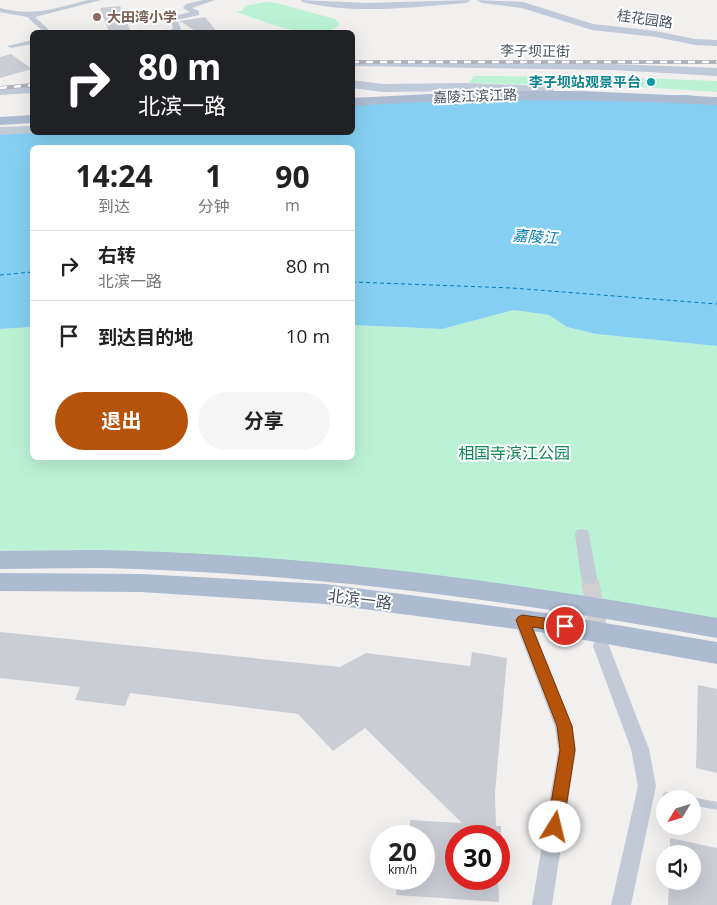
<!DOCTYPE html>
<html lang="zh">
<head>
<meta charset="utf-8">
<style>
	body { margin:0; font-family:"Open Sans","Noto Sans SC",sans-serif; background:#f6f6f6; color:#222; height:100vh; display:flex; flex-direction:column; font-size:19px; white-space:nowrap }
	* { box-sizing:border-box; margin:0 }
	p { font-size:16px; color:#767676 }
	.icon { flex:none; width:28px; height:28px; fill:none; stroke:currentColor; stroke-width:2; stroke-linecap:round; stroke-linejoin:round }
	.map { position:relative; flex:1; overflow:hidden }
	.sheet { position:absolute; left:30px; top:145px; width:325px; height:315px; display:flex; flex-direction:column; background:#fff; border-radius:8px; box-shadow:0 5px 20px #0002 }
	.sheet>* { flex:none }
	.hud { position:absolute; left:30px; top:30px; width:325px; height:105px; border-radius:8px; box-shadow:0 5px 20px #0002; background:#202124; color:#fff; overflow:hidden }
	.needle { width:32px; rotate:232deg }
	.fabs { position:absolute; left:656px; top:790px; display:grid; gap:10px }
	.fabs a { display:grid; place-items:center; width:45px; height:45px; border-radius:50%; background:#fff; box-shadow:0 5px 20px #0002; font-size:25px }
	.speed { position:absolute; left:370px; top:825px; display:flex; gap:10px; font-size:25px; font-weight:700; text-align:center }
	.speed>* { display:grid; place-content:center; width:65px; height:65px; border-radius:50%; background:#fff; box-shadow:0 5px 20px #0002; line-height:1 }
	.speed small { font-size:12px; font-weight:400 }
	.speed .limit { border:8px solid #d22; background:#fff; color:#111 }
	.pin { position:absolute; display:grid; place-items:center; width:42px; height:42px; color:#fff; margin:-21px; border:2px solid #fff; border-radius:50%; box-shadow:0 1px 5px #0007 }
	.me { position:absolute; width:55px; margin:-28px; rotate:9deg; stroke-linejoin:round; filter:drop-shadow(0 0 4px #0008) }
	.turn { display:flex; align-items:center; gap:18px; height:105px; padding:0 25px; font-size:22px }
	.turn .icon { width:65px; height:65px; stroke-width:2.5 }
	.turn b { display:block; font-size:35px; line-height:42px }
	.eta { display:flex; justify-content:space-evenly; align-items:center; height:85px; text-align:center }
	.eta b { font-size:30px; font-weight:700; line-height:35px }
	.button { display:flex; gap:10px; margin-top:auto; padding:10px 25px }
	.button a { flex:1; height:58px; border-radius:30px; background:#b45309; color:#fff; font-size:20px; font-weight:700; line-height:58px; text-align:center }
	.button a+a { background:#f6f6f6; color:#222 }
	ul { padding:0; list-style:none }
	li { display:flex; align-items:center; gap:15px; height:70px; padding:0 25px; border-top:1px solid #e0e0e0 }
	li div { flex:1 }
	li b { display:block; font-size:19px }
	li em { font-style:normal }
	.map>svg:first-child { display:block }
</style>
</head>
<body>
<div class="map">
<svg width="717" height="905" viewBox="0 0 717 905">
	<rect width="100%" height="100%" fill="#f2efef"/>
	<!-- green -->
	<g fill="#bbf2d6">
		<path d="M 265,2 L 277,3 L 335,19 L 338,22 L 339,25 C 315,45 262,20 236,12 L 242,11 L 245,6 Z"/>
		<path d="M 474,76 L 609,77 L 717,81 L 717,92 L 638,87 L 469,83 Z"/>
		<path d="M 514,310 L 549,315 L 567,327 L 596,334 L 717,346 L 717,619 L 620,602 L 339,568 L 133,551 L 0,553 L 0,329 L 32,327 L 32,458 L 352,458 L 353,325 L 442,329 Z"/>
	</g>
	<!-- water -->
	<path fill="#85d0f2" d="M 687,95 L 717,99 L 717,346 L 596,334 L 567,327 L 549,315 L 514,310 L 442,329 L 353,325 L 352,148 L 32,148 L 32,327 L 0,329 L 0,131 L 57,133 L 352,132 L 353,99 Z"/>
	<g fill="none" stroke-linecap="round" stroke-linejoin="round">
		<!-- ferry -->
		<g stroke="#027cb5" stroke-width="1" stroke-dasharray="4 3" stroke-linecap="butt">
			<path d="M 0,275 L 32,272"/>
			<path d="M 352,282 L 512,288 L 717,304"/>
		</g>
	</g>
	<!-- building -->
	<g fill="#cbcdd5">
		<path d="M 120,6 L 131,32 L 109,32 L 100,8 Z"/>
		<path d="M 205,17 L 217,32 L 197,32 L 180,21 Z"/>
		<path d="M 11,54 L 32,69 L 0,78 L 0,57 Z"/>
		<path d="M 0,632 L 340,667 L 366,653 L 470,666 L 472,652 L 507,658 L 495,793 L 496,826 L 501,826 L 501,836 L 456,836 L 456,879 L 498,879 L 499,902 L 396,895 L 397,879 L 424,879 L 424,836 L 410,836 L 410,820 L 462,823 L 365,728 L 333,751 L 298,714 L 130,693 L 125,706 L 75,700 L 80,687 L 0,678 Z"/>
		<path d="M 698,685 L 717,689 L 717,773 L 696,768 Z"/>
		<path d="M 670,838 L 717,848 L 717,905 L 668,905 L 669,881 L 692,881 L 692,854 L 670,854 Z"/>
	</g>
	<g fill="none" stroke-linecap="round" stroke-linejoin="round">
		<!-- street-tunnel-far1 -->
		<path stroke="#d0cfd2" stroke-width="14" stroke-dasharray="14 7" stroke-linecap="butt" d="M 589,578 L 590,582"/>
		<!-- street-tunnel -->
		<path stroke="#d0cfd2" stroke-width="18" stroke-dasharray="18 9" stroke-linecap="butt" d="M 590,581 L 600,638"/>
		<!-- lane -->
		<g fill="#c2cad5" fill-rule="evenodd">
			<path d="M 667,792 L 684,796 L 686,799 L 664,799 L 662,796 L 664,793 Z"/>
			<path d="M 692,797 L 717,802 L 717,810 L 692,805 L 692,799 L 688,799 Z"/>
		</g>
		<!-- street -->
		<g fill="#c2cad5" fill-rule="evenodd">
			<path d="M 88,0 L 101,0 L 35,17 L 51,32 L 44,32 L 27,17 L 0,12 L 0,8 C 34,17 55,8 88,0 Z"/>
			<path d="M 203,0 L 215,0 L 192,8 L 199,11 L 199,15 L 177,20 L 181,29 L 176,32 L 170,32 L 169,31 L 173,28 L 170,17 L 190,12 L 183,8 L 186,4 Z"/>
			<path d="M 32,40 L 32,44 L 11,48 L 7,46 Z"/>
			<path d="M 582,529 L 587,530 L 589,534 L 597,578 L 595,582 L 589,584 L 583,582 L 581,578 L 575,534 L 577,530 Z"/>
			<path d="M 522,614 L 528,616 L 530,620 L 573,727 L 576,750 L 552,905 L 532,905 L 558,750 L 555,727 L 514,620 L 516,616 Z"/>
			<path d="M 601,640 L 607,641 L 609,646 L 649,749 L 656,786 L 631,905 L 611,905 L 638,786 L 631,749 L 593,646 L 595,641 Z"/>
		</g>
		<!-- secondary -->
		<g fill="#c1cad9" fill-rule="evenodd">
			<path d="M 301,0 L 366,3 L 471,0 L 466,3 C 412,7 356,15 302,2 Z"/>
			<path d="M 477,0 L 523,2 L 593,24 L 656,31 L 695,39 L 717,40 L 717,46 L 695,45 L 656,37 L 592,30 L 522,8 L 482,3 Z"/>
			<path d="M 352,60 L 614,64 L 717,68 L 717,76 L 614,70 L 352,66 Z"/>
			<path d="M 352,80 L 383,84 L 464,83 L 548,86 L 554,90 L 548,94 L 464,91 L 383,92 L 352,88 Z"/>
			<path d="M 32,85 L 32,93 L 0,95 L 0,87 Z"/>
			<path d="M 32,126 L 32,132 L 37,133 L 0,135 L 0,127 Z"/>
		</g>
		<!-- primary -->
		<g fill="#adbbd0" fill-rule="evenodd">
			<path d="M 489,91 L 580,91 L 717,97 L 717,105 C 595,99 474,98 352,106 L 352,98 Z"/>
			<path d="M 32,115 L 32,123 L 0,125 L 0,117 Z"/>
			<path d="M 0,551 C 45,551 91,549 136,551 C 331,557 525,584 717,618 L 717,638 C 525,603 331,576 136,569 C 91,567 45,569 0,569 Z"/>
			<path d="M 0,573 L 141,574 L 325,584 L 546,613 L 717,642 L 717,664 L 546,633 L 325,604 L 141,592 L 0,591 Z"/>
		</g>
		<!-- rail casing -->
		<g stroke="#b1b3ba" stroke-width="4">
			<g id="rail">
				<path d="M 352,62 L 717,62"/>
				<path d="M 0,88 L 32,85"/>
			</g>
		</g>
		<!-- rail -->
		<use href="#rail" stroke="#fff" stroke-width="2.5" stroke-dasharray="7" stroke-linecap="butt"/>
	</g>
	<!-- route -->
	<path fill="#b45309" stroke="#753606" d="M 522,615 L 565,621 L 570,623 L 572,626 L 570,630 L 565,632 L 532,627 L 572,726 L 575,750 L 563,827 L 561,832 L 555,835 L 549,832 L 547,827 L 560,750 L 557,726 L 516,620 L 518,617 Z"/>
	<!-- markers -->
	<circle fill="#8d6e63" stroke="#fff" stroke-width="2" cx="97" cy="17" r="5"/>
	<circle fill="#0f9aa8" stroke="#fff" stroke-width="2" cx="651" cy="82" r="5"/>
	<g text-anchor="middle" stroke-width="4" stroke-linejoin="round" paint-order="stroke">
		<!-- far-education labels -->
		<g font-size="14" font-weight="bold" fill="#785e54" stroke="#fff" text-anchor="start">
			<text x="107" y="22">大田湾小学</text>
		</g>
		<!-- far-street labels -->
		<g font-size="14" fill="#46505e" stroke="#fff">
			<text transform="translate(645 19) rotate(8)" y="5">桂花园路</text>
			<text transform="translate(535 51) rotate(1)" y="5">李子坝正街</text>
			<text transform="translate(475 96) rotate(-2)" y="5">嘉陵江滨江路</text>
		</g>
		<!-- far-culture labels -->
		<g font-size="14" font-weight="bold" fill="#0d838f" stroke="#fff" text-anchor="end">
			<text x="641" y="87">李子坝站观景平台</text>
		</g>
		<!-- far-water labels -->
		<g font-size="15" font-style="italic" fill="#027cb5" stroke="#fff">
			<text transform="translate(535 237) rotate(4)" y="5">嘉陵江</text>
		</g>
		<!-- park labels -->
		<g font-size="16" fill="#118558" stroke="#fff">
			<text x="514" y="459">相国寺滨江公园</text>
		</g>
		<!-- street labels -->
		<g font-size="16" fill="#46505e" stroke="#fff">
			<text transform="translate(360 599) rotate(7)" y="6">北滨一路</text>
		</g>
	</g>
</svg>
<div class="fabs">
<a><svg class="needle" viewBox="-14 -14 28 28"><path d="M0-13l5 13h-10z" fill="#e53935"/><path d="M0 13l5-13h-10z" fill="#767676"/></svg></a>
<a><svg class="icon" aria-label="sound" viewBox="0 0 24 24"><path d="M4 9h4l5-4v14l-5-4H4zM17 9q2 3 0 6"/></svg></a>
</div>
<div class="speed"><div>20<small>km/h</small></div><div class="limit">30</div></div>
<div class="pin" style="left:565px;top:626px;background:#d93025"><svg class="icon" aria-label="arrive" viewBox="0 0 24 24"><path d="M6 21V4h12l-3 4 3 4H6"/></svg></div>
<svg class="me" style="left:555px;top:827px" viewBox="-20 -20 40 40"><circle r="19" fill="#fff"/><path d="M0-13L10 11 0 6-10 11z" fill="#b45309"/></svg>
<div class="hud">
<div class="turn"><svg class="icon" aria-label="right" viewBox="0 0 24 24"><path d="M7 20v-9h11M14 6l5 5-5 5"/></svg><div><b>80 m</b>北滨一路</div></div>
</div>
<section class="sheet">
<div class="eta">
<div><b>14:24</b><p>到达</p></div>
<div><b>1</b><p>分钟</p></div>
<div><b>90</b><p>m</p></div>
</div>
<ul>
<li><svg class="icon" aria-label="right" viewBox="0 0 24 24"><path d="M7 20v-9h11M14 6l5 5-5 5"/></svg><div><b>右转</b><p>北滨一路</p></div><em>80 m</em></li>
<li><svg class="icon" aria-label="arrive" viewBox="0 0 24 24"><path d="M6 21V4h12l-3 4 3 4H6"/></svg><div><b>到达目的地</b></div><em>10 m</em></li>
</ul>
<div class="button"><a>退出</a><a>分享</a></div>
</section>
</div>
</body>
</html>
